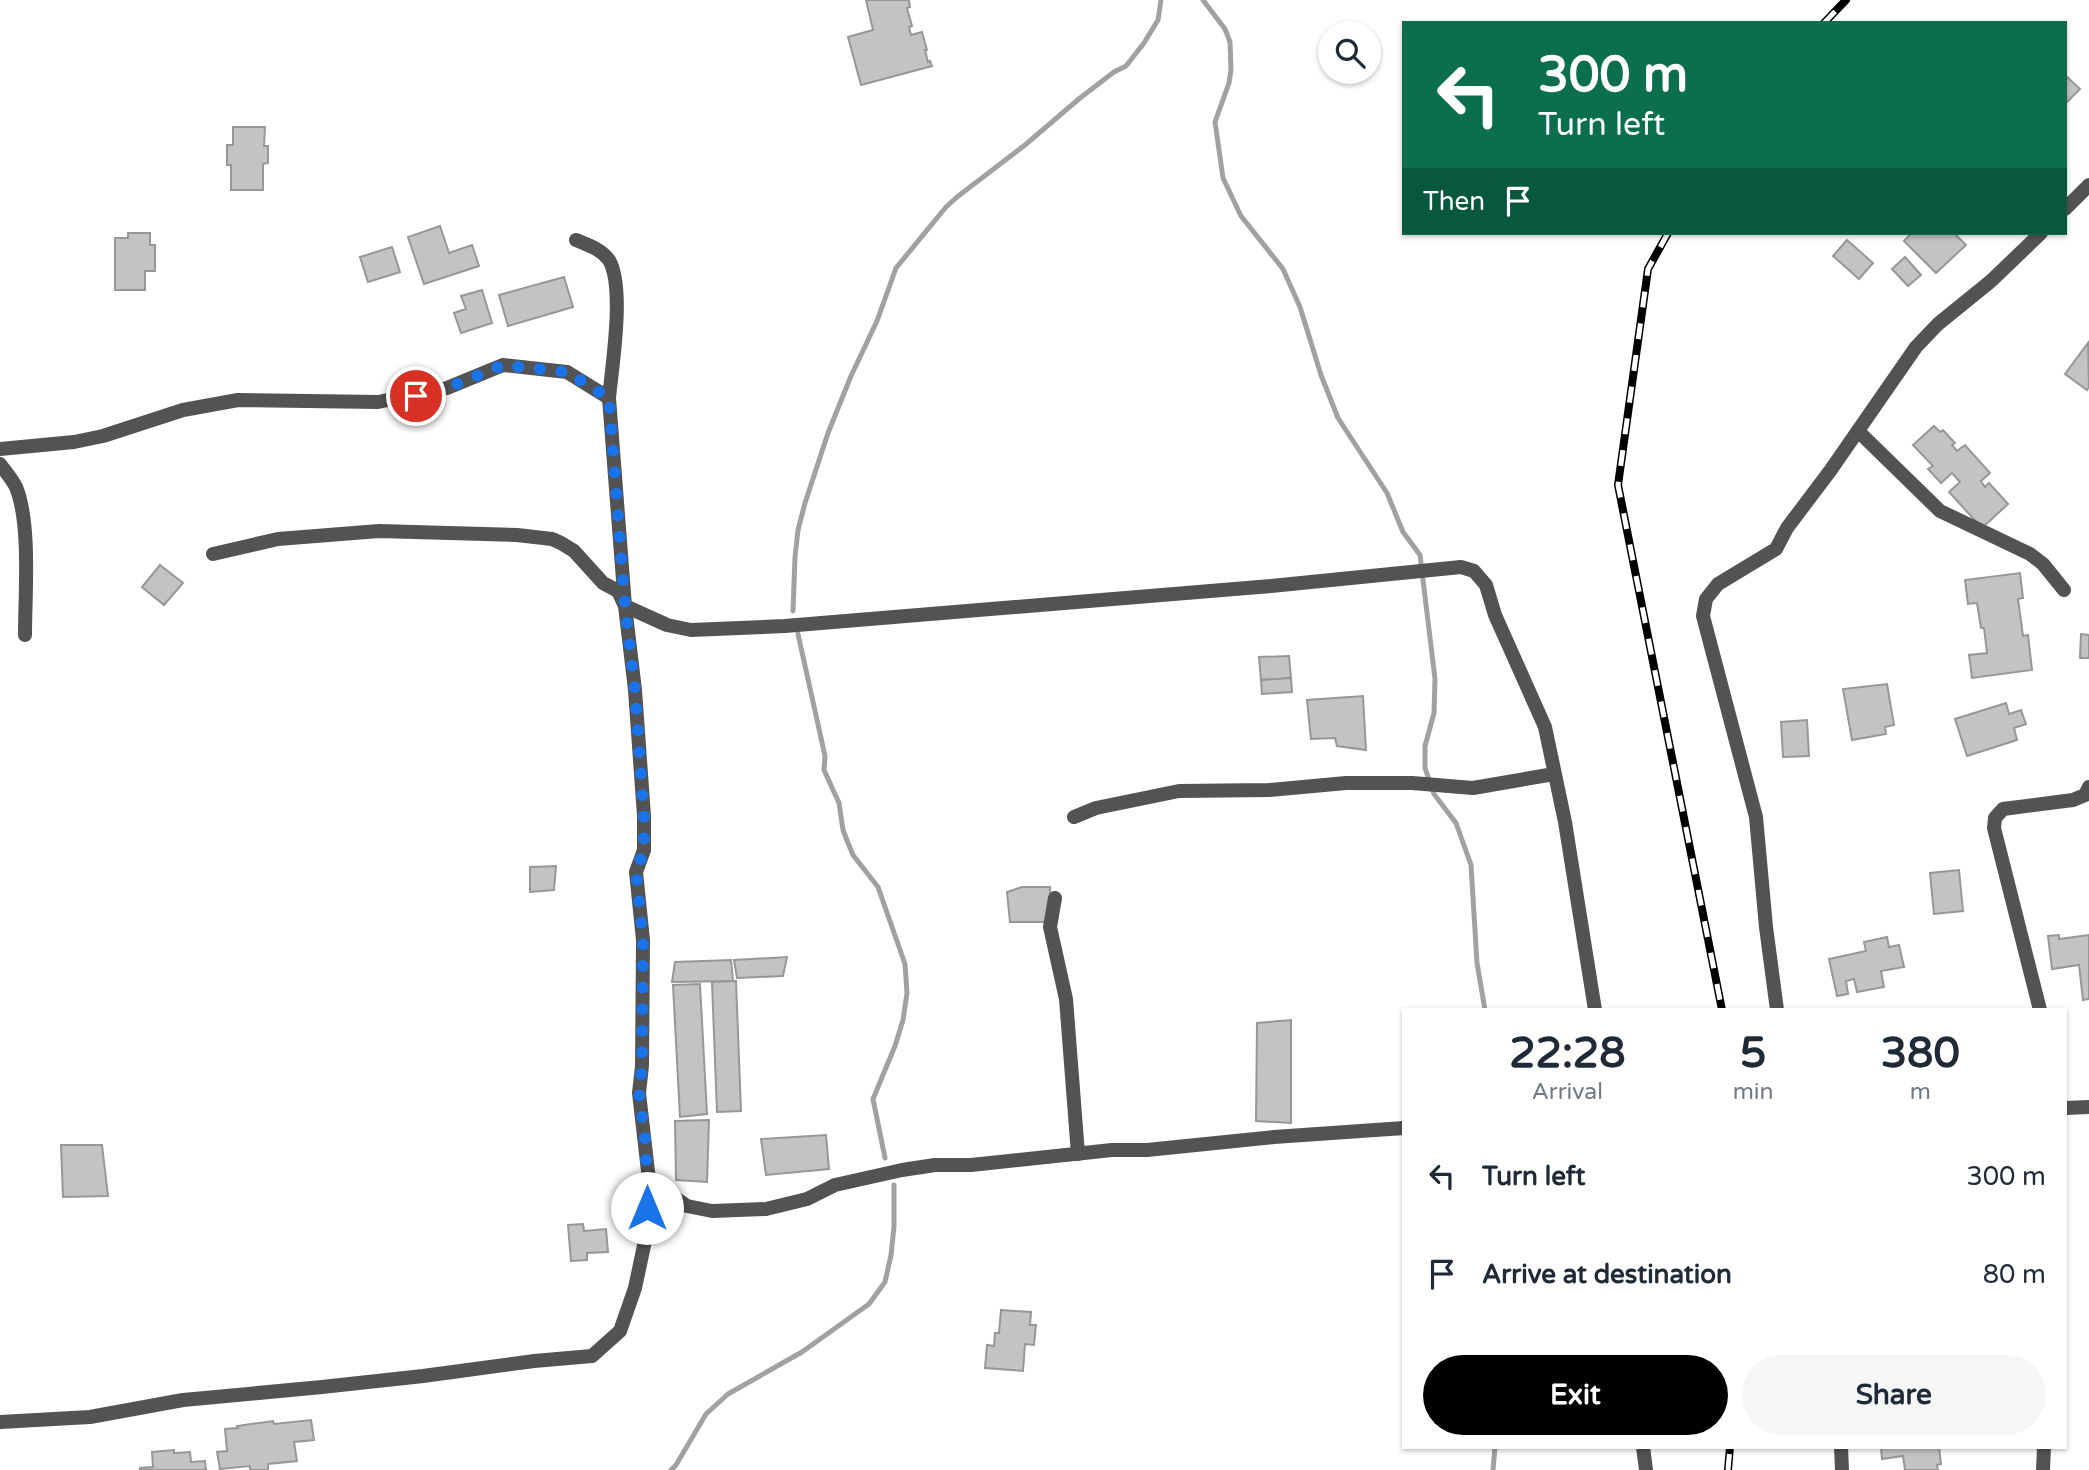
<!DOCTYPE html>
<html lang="en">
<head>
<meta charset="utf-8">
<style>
	body { margin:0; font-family:"Varela Round",sans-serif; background:#f6f6f7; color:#1f2937; height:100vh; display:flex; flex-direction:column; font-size:26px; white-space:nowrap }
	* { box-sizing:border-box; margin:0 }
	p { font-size:23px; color:#747a83 }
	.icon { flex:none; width:38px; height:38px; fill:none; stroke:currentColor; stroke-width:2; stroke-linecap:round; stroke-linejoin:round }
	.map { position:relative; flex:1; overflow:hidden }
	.drawer { position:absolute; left:1402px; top:1008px; width:665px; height:441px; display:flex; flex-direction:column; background:#fff; border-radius:0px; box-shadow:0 2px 5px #0004 }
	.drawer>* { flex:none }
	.hud { position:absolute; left:1402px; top:21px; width:665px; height:214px; border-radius:0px; box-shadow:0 2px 5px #0004; background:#0b6e4f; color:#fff; overflow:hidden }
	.tools { position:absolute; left:1318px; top:21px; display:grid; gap:14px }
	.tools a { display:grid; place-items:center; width:63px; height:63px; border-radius:50%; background:#fff; box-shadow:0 2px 5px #0004; font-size:35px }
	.pin { position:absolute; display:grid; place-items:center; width:60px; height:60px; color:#fff; margin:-30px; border:4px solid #fff; border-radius:50%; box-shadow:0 2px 7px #0007 }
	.me { position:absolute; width:77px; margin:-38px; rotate:0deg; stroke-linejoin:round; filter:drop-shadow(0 0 5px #0008) }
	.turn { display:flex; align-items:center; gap:24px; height:147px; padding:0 21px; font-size:32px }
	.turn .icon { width:91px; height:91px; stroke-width:2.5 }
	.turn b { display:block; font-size:49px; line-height:60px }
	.then { display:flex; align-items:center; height:66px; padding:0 21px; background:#0003; gap:14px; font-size:26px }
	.eta { display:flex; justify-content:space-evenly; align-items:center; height:119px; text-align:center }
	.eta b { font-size:42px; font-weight:800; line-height:49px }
	.cta { display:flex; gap:14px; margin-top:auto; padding:14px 21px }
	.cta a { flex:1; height:80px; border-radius:42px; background:#000; color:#fff; font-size:28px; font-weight:800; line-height:80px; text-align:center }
	.cta a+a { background:#f6f6f7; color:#1f2937 }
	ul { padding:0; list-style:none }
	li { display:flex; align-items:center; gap:21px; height:98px; padding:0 21px }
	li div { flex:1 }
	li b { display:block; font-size:26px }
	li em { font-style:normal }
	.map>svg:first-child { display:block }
</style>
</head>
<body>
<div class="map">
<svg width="2089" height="1470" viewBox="0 0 2089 1470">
	<rect width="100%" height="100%" fill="#fff"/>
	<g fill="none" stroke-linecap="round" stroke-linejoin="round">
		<!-- stream -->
		<g stroke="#a1a1a1" stroke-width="5">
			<path d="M 1203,0 L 1225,29 L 1230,42 L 1231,70 L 1229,83 L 1215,122 L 1223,178 L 1241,216 L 1283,269 L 1300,307 L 1321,375 L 1338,418 L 1387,493 L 1403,532 L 1420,555 L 1435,679 L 1434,713 L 1425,746 L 1425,768 L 1434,794 L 1456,823 L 1471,865 L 1477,963 L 1485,1010"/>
			<path d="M 793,611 L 795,557 L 798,530 L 805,503 L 828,433 L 851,376 L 877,321 L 896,268 L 946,207 L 957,197 L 1025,145 L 1080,98 L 1114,72 L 1126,66 L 1144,43 L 1158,20 L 1161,0"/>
			<path d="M 798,634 L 825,756 L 824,770 L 839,803 L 843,830 L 848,843 L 853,855 L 878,887 L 905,964 L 907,993 L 903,1020 L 895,1046 L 873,1099 L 885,1158"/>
			<path d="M 671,1470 L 676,1465 L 706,1414 L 728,1394 L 802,1352 L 869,1304 L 885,1282 L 891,1255 L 894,1227 L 894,1185"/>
			<path d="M 1493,1470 L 1495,1447"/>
		</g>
	</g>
	<!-- building -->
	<g fill="#c3c3c3" stroke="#979797" stroke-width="2">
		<path d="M 866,0 L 909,0 L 910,7 L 907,8 L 912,26 L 909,27 L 911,35 L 922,32 L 927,50 L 925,50 L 928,62 L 930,61 L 932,66 L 861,85 L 848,37 L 873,30 Z"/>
		<path d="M 2065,75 L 2080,89 L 2065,104 Z"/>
		<path d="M 233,127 L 265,127 L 264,146 L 268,146 L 268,163 L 263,164 L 263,190 L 231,190 L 231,165 L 227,165 L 227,145 L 233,145 Z"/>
		<path d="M 440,226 L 449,253 L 472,245 L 479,266 L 424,284 L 408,237 Z"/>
		<path d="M 128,233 L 150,233 L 150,245 L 155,245 L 155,271 L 145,271 L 145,290 L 115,290 L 115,238 L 128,238 Z"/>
		<path d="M 1912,233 L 1954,233 L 1966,245 L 1936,273 L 1904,241 Z"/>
		<path d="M 1847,240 L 1873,263 L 1859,279 L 1833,256 Z"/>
		<path d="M 392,247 L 400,272 L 368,282 L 360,257 Z"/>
		<path d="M 1905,257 L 1921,275 L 1908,286 L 1892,269 Z"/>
		<path d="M 564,277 L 573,307 L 508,326 L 499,295 Z"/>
		<path d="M 482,290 L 492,323 L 461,333 L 454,313 L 466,309 L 461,296 Z"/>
		<path d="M 2088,343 L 2089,387 L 2087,390 L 2065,374 Z"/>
		<path d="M 1934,426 L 1940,432 L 1943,430 L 1955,443 L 1952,445 L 1957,451 L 1965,445 L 1990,473 L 1981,481 L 1985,487 L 1989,483 L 2008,504 L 1982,528 L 1949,492 L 1960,482 L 1952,473 L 1941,483 L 1928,469 L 1933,466 L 1913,445 Z"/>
		<path d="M 160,565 L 183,583 L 164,605 L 142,587 Z"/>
		<path d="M 2020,573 L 2023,598 L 2018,599 L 2023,636 L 2028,635 L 2032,670 L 1972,678 L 1969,655 L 1987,653 L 1984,628 L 1981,628 L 1977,603 L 1968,604 L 1965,580 Z"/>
		<path d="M 2081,634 L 2089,635 L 2089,658 L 2080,658 Z"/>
		<path d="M 1289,656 L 1291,678 L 1261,680 L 1259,657 Z"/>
		<path d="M 1291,678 L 1292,692 L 1262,694 L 1261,680 Z"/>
		<path d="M 1887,684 L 1894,725 L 1885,727 L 1886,734 L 1852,740 L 1843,689 Z"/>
		<path d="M 1363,696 L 1366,750 L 1337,746 L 1335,738 L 1311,739 L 1307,700 Z"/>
		<path d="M 2006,703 L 2009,714 L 2021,710 L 2026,724 L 2014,728 L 2017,740 L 1967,756 L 1955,719 Z"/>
		<path d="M 1807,720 L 1809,756 L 1783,757 L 1781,722 Z"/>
		<path d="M 556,866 L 554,890 L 530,892 L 530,867 Z"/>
		<path d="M 1959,870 L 1963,911 L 1934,914 L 1930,873 Z"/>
		<path d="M 1022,887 L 1050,887 L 1051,922 L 1010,922 L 1007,892 Z"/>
		<path d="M 2059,935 L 2059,939 L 2089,935 L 2089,999 L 2083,1000 L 2079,965 L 2052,969 L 2048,936 Z"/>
		<path d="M 1887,937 L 1889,947 L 1899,945 L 1904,967 L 1881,971 L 1884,987 L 1857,992 L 1854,979 L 1846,981 L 1848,994 L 1837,996 L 1829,959 L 1866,951 L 1864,942 Z"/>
		<path d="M 787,957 L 783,976 L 737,978 L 734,960 Z"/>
		<path d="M 731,960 L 733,981 L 672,982 L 675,962 Z"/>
		<path d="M 736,981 L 741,1111 L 717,1112 L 712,982 Z"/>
		<path d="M 700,984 L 707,1114 L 680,1117 L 673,985 Z"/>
		<path d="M 1291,1020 L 1291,1123 L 1256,1121 L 1257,1023 Z"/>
		<path d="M 709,1120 L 707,1182 L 676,1180 L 675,1121 Z"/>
		<path d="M 826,1135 L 829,1169 L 766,1175 L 761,1139 Z"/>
		<path d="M 61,1145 L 102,1145 L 108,1196 L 63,1197 Z"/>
		<path d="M 583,1224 L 584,1231 L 606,1229 L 608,1252 L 587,1253 L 587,1260 L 571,1261 L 568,1225 Z"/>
		<path d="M 1001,1310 L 1031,1312 L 1030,1325 L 1036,1325 L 1034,1345 L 1025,1344 L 1023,1371 L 985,1368 L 987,1345 L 994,1346 L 995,1333 L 999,1333 Z"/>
		<path d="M 311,1420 L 314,1440 L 294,1442 L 297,1461 L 268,1464 L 268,1470 L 250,1470 L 250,1466 L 220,1469 L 217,1452 L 227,1451 L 225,1429 L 238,1428 L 237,1426 L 273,1421 L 274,1424 Z"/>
		<path d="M 1881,1447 L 1939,1447 L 1941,1464 L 1937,1465 L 1938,1470 L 1905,1470 L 1903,1456 L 1882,1459 Z"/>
		<path d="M 174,1450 L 174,1453 L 190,1452 L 191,1462 L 205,1461 L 206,1470 L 140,1470 L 140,1468 L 153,1467 L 152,1452 Z"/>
	</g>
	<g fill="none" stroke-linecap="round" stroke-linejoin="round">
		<!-- street -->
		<g stroke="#535353" stroke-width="14">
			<path d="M 2065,209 L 2089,185"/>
			<path d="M 609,398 L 625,606 L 667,625 L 691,630 L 785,626 L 1271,586 L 1461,567 L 1474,571 L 1486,585 L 1495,615 L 1545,727 L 1565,822 L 1595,1010"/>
			<path d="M 1858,431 L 1940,511 L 2030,554 L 2043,564 L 2064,590"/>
			<path d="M 0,449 L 74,442 L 103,436 L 183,410 L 238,400 L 378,402 L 447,388 L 503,365 L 567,372 L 609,398 C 612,366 625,287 609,260 C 601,249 588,245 576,240"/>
			<path d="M 0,464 C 5,471 12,479 16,487 C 31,524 25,594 25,635"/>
			<path d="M 1074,817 L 1096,808 L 1179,791 L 1269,790 L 1346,783 L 1412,783 L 1473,788 L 1554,774"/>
			<path d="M 1055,898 L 1050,927 L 1066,999 L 1078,1154"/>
			<path d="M 1777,1010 L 1766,927 L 1756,817 L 1703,616 L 1706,599 L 1718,584 L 1776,549 L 1787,528 L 1830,471 L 1916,347 L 1938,324 L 1991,281 L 2041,233"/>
			<path d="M 2040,1010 L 1994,828 L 1995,818 L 2003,809 L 2073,800 L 2085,795 L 2089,787"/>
			<path d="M 2065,1108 L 2089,1107"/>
			<path d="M 649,1180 L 687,1206 L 712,1211 L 766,1209 L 807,1199 L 835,1185 L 902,1170 L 935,1165 L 971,1165 L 1112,1150 L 1147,1150 L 1274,1137 L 1404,1128"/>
			<path d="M 0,1422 L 90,1417 L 183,1400 L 322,1387 L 423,1376 L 534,1361 L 592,1356 L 620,1331 L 635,1288 L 646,1236 L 649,1180 L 639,1093 L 642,1066 L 643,940 L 636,872 L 644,850 L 644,816 L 635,690 L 625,606 L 618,591 L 603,583 L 574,551 L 561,543 L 552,539 L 517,535 L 379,531 L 278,539 L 213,554"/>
			<path d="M 1643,1447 L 1646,1470"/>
			<path d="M 1841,1447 L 1842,1470"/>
			<path d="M 2043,1470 L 2044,1447"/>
		</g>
		<!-- rail casing -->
		<g stroke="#000" stroke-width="8">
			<g id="rail">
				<path d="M 1824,23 L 1846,0"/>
				<path d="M 1668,233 L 1648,269 L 1618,485 L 1722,1010"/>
				<path d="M 1728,1470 L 1730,1447"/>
			</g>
		</g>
		<!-- rail -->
		<use href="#rail" stroke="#fff" stroke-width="5" stroke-dasharray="16" stroke-linecap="butt"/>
	</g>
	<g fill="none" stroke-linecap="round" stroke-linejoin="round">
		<!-- route -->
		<path stroke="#1a73e8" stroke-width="12" stroke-dasharray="0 21.6" d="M 416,396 L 447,388 L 503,365 L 567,372 L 609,398 L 625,606 L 635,690 L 644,816 L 644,850 L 636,872 L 643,940 L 642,1066 L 639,1093 L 646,1145 L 646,1162 L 649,1180 L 647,1208"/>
	</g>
</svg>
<div class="tools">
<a><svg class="icon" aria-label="search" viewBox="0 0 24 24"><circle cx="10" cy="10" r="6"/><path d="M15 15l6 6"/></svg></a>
</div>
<div class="pin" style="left:416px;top:396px;background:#d93025"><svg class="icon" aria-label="arrive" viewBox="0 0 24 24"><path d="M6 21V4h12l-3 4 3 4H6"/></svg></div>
<svg class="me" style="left:647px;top:1208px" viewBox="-20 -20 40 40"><circle r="19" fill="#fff"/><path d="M0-13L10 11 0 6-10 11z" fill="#1a73e8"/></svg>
<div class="hud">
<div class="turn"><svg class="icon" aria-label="left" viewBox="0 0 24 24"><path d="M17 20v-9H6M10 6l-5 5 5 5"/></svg><div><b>300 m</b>Turn left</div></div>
<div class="then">Then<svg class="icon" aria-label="arrive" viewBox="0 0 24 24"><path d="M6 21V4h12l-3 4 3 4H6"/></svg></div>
</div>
<section class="drawer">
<div class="eta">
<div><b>22:28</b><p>Arrival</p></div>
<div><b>5</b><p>min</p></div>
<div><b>380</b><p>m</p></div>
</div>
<ul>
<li><svg class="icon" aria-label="left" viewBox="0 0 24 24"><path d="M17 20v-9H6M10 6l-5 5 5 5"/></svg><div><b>Turn left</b></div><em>300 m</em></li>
<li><svg class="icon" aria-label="arrive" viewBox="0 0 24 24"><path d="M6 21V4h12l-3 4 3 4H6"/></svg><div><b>Arrive at destination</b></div><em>80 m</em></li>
</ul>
<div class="cta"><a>Exit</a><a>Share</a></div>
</section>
</div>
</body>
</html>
